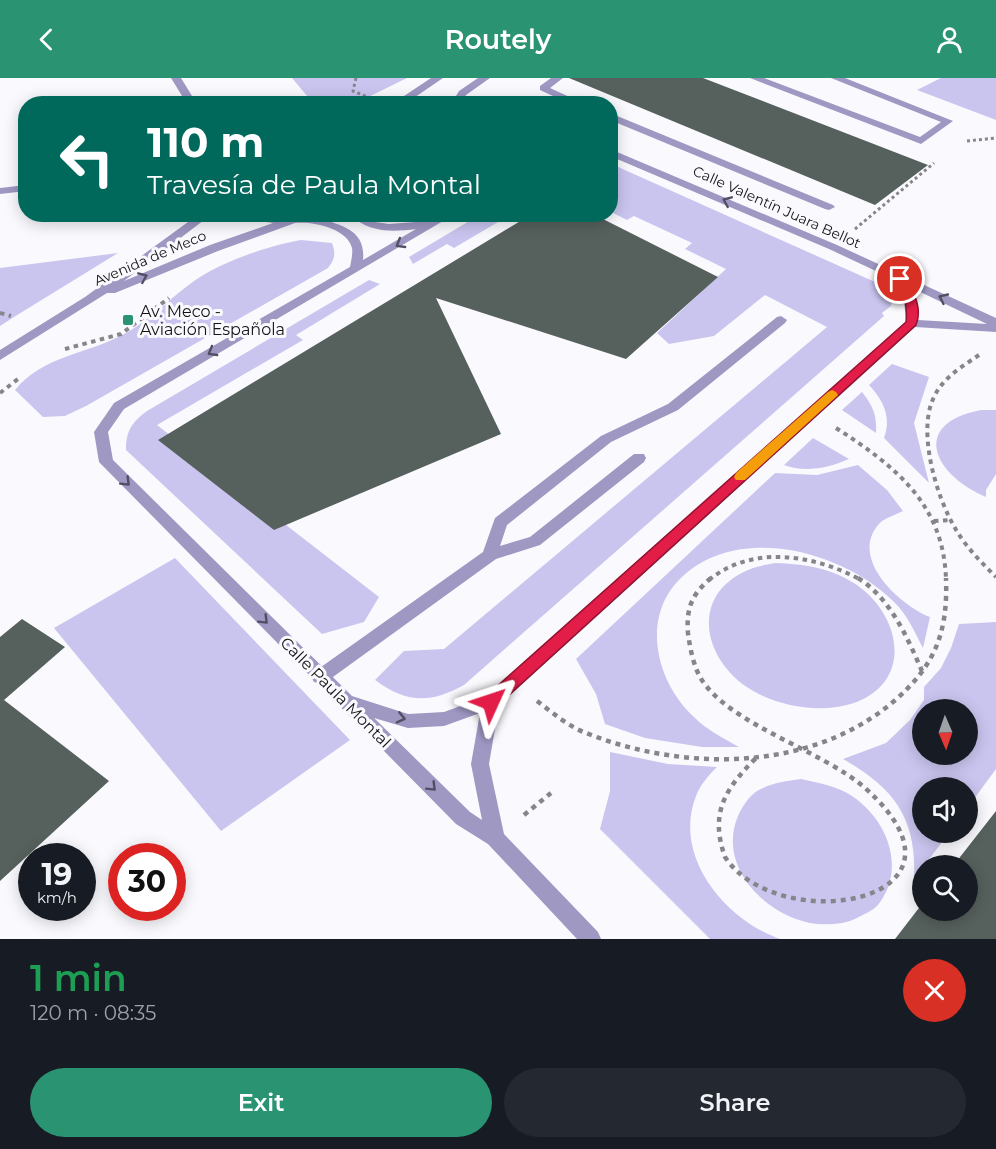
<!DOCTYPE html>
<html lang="en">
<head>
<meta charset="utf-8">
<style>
	body { margin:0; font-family:Montserrat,sans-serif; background:#242831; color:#f1f3f6; height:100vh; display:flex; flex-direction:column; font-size:22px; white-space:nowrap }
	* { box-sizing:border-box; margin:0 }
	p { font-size:20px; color:#9ea1a6 }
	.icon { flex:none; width:33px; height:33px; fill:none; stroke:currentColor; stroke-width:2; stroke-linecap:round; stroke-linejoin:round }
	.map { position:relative; height:861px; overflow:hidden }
	.panel { display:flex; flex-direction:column; background:#171b24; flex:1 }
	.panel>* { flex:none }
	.top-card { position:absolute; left:18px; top:18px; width:600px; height:126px; border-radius:24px; box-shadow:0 3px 15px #0003; background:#00695c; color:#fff; overflow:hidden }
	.needle { width:39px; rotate:178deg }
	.tools { position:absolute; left:912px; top:621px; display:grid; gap:12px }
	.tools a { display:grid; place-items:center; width:66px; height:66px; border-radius:50%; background:#171b24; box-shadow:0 3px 15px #0003; font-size:30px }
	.speed { position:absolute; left:18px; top:765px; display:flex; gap:12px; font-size:30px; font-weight:700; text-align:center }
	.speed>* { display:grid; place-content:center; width:78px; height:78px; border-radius:50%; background:#171b24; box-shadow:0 3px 15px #0003; line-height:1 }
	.speed small { font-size:15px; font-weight:400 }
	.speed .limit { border:9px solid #d22; background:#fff; color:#111 }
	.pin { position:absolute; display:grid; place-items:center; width:51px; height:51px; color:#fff; margin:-26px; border:3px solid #fff; border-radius:50%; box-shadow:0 2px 6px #0007 }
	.me { position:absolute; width:66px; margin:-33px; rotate:48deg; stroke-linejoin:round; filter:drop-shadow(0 0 4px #0008) }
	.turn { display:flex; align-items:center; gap:21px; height:126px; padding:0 30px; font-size:27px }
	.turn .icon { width:78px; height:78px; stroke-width:2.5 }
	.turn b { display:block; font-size:42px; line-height:51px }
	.round { display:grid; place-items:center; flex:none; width:63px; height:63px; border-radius:32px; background:#242831 }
	.overview { display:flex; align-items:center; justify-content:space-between; height:102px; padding:0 30px }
	h1 { font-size:36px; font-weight:600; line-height:45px; color:#1e9e55 }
	.button { display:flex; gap:12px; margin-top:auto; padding:12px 30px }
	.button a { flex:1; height:69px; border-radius:36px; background:#2a9472; color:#fff; font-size:24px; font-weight:600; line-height:69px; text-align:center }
	.button a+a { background:#242831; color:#f1f3f6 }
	header { display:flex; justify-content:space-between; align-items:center; height:78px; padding:0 30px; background:#2a9472; color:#fff; font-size:27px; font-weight:600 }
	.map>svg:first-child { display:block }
</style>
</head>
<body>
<header><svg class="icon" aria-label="back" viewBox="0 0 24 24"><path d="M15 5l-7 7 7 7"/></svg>Routely<svg class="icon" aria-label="person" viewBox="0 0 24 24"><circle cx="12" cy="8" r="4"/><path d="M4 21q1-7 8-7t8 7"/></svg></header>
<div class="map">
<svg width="996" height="861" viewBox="0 0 996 861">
	<rect width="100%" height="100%" fill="#fafafe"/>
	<!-- green -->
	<g fill="#cac5ef" fill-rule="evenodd">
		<path d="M 292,0 L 407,0 L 356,25 L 313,25 Z"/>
		<path d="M 941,0 L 996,0 L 996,42 L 917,12 Z"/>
		<path d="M 611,88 L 616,88 L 875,204 L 883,208 L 892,224 L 891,228 L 882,235 L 884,238 L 464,607 C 430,626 406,625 375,602 L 404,573 L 444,571 L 827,249 L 765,217 L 714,258 L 669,266 L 657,255 L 726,191 L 685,171 L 692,165 L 634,138 L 627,142 L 611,134 Z"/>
		<path d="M 481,136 L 510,137 L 454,170 L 447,166 L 413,186 L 409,179 Z"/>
		<path d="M 301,162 L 332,165 C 336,176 335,181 328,190 L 86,328 L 65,338 L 43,339 L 15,312 C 42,278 88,276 124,256 C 154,240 176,213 205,196 C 231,181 271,167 301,162 Z"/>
		<path d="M 118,175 L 14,239 L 0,248 L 0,190 Z"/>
		<path d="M 369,202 L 380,206 L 296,257 L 303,262 L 157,347 L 379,519 L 364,544 L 322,556 L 126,372 C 126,353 132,344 147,333 Z"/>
		<path d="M 892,286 L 929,299 L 914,345 L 929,405 L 884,360 C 892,339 883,322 869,307 Z"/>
		<path d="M 862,314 C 873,328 877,337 876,355 L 842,332 Z"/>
		<path d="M 981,332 L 996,332 L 996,396 L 986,412 L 986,419 C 934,397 909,346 981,332 Z"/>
		<path d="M 813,360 L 849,381 C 829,390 804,395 784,387 Z"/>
		<path d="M 858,387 L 887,412 L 903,433 C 897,436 888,439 882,443 C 845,477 899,527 930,539 L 923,570 C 915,555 907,536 894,524 C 844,474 741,445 683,498 C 640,537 655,603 694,639 C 707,652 723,660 739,669 L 702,669 L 645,660 L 605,646 L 596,616 L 576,581 L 775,395 L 817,397 Z"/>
		<path d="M 175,480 L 350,662 L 221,753 L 54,550 Z"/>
		<path d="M 775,485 C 804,486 832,490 857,507 C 901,538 914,603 854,625 C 818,637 771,628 741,605 C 700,572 694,515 748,492 C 756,488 766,487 775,485 Z"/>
		<path d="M 996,544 L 996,691 L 968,729 L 968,710 L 922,710 L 922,754 L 949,755 L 914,801 C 917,740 894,710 843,681 L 886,665 L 910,642 L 924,622 L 924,609 L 941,590 L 951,570 L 959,546 ZM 922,632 L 968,632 L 968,676 L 922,676 Z"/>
		<path d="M 610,674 L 668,686 L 717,689 C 709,697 700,707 696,718 C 672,779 726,842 780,861 L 710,861 L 600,751 L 610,713 Z"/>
		<path d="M 801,701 C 819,705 837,708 852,718 C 888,742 907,792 877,828 C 872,833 864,836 857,840 C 846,846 830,847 817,846 C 768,840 716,790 738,738 C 742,729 749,718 757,713 C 771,705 785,703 801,701 Z"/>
	</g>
	<!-- building -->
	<g fill="#56605c">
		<path d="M 569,0 L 703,0 L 928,87 L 875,127 Z"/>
		<path d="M 532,136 L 593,136 L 718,199 L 626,281 L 436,220 L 501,356 L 274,452 L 158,362 Z"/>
		<path d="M 22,541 L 65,569 L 4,622 L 109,703 L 0,803 L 0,559 Z"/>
		<path d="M 996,733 L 996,861 L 895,861 L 922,826 L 922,832 L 968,832 L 968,788 L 953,788 Z"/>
	</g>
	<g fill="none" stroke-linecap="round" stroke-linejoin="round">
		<!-- path-far2 -->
		<g stroke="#86868a" stroke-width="3" stroke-dasharray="3 3" stroke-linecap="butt">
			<path d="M 356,0 L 353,13 L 372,21"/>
			<path d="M 967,63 L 996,60"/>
			<path d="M 855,151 L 934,85"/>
		</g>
		<!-- path-far1 -->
		<g stroke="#86868a" stroke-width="4" stroke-dasharray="4.5 4.5" stroke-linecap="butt">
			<path d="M 0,235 L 11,238"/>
			<path d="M 65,271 L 121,256 L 169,220"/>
			<path d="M 979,277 C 963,288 944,299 935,317 C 916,351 936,418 955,450 C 965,468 981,484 996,499"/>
			<path d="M 0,315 L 18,301"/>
			<path d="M 836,350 C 895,388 944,426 946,502"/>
			<path d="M 934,443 L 950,442"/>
			<path d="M 709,502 C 753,466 815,477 861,502"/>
		</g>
		<!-- path -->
		<g stroke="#86868a" stroke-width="4.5" stroke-dasharray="5 5" stroke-linecap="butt">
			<path d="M 711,500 C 692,516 686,530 688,555 C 690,570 693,586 700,599 C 727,646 822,672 865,710 C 993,824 779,861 725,779 C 709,734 726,710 757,679"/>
			<path d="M 858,500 C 891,521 907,559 922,593"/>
			<path d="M 537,623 C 553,635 568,648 586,655 C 684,694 810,694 893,624 C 935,588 948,555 946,500"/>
			<path d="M 524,737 L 551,715"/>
		</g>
		<!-- lane -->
		<path fill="#9e98c3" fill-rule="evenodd" d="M 781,238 L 787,242 L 785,245 L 678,332 L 611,364 L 507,447 L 500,468 L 530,459 L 634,376 L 644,376 L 646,380 L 644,384 L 540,467 L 496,481 L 326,604 L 320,606 L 314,604 L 311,599 L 314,594 L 483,474 L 495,440 L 601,358 L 668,326 L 777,239 Z"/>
		<!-- street -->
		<g fill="#9e98c3" fill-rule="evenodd">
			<path d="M 171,0 L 181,0 L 197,26 L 187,26 Z"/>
			<path d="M 431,0 L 443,0 L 405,26 L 392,26 Z"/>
			<path d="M 478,0 L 490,0 L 466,17 L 461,26 L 451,26 L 459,13 Z"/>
			<path d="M 551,0 L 563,0 L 550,10 L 585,26 L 570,26 L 540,12 L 540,8 Z"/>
			<path d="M 750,0 L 764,0 L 920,59 L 941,44 L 831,0 L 845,0 L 953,43 L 921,66 Z"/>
			<path d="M 610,35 L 833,127 L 835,129 L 829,132 L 825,131 L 610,42 Z"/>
			<path d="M 610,71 L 837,167 L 996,240 L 996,254 L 915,249 L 499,627 L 489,686 L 504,756 L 598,854 L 601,861 L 577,861 L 488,766 L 456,746 L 99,384 L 94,354 L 114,325 L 350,189 C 351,184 353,175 352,170 C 347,150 312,143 295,145 L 218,173 L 115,215 L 107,215 L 0,282 L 0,272 L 85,219 L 199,136 L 212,136 L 124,203 L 210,167 L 273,145 L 252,142 L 237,136 L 281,139 L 325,136 L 320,140 C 342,148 366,152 363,182 L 416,151 C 393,154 367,155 350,136 L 363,136 L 375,144 L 389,146 L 429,143 L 441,136 L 455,136 L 124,331 L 108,354 L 113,382 L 352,618 L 408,636 L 444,634 L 485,619 L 906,244 L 904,222 L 895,202 L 829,171 L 610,78 ZM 912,210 L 987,246 L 918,242 L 918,227 ZM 480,635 L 471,686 L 482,742 L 470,734 L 374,640 L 408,650 L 444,648 Z"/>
			<path d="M 26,107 L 26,113 L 0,116 L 0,110 Z"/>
		</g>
	</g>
	<!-- one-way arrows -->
	<defs><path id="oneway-chevron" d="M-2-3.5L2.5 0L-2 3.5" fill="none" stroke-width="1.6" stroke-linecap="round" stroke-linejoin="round" transform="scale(1.5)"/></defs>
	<g stroke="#524f64">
		<use href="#oneway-chevron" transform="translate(727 123) rotate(-157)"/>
		<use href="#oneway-chevron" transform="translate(400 166) rotate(149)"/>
		<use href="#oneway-chevron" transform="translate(143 199) rotate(-23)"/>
		<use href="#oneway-chevron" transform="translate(943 220) rotate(-155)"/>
		<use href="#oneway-chevron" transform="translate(212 274) rotate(150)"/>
		<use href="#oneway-chevron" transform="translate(126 404) rotate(45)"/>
		<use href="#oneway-chevron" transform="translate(264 542) rotate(45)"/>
		<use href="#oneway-chevron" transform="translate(401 640) rotate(13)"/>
		<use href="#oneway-chevron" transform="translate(432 709) rotate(45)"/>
	</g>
	<!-- route -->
	<path fill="#e11d48" stroke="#92132f" stroke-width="1.5" d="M 900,198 L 904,199 C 914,213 923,230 916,247 L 496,629 L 491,630 L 485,629 L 483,624 L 485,619 L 906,244 C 908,227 904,215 895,201 Z"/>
	<!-- slow -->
	<path fill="#f59e0b" d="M 832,312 L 836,314 L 838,317 L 836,319 L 745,402 L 736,402 L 734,399 L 736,395 L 828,314 Z"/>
	<!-- markers -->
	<rect fill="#2a9472" stroke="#fafafe" stroke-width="2" x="122" y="236" width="12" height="12" rx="3"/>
	<g text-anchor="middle" stroke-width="6" stroke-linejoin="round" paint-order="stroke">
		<!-- far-street labels -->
		<g font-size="14" fill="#141417" stroke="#fafafe">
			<text transform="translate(777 129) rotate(24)" y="5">Calle Valentín Juara Bellot</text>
			<text transform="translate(150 180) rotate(-23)" y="5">Avenida de Meco</text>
		</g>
		<!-- poi labels -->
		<g font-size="16" fill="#141417" stroke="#fafafe" text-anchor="start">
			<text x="140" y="239">Av. Meco -<tspan x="140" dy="18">Aviación Española</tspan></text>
		</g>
		<!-- street labels -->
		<g font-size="16" fill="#141417" stroke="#fafafe">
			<text transform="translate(336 614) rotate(45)" y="6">Calle Paula Montal</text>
		</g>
	</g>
</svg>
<div class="tools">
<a><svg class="needle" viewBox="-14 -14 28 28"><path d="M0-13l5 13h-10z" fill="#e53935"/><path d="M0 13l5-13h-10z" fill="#9ea1a6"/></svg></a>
<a><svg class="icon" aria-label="sound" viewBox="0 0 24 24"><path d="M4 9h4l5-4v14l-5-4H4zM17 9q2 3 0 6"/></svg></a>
<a><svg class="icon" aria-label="search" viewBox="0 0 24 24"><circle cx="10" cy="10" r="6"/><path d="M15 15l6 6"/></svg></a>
</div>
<div class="speed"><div>19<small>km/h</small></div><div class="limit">30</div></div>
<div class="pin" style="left:900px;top:201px;background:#d93025"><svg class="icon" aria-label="arrive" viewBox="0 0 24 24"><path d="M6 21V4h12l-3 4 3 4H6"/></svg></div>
<svg class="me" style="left:491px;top:624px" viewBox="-20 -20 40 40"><path d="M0-17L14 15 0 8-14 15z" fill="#e11d48" stroke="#fff" stroke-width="4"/></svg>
<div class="top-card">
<div class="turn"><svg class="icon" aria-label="left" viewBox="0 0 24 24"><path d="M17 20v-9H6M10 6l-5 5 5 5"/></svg><div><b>110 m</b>Travesía de Paula Montal</div></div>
</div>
</div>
<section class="panel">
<div class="overview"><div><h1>1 min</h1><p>120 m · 08:35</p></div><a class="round" style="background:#d93025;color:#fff"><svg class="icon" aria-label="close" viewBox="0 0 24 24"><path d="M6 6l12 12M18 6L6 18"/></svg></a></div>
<div class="button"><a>Exit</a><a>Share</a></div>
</section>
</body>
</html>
